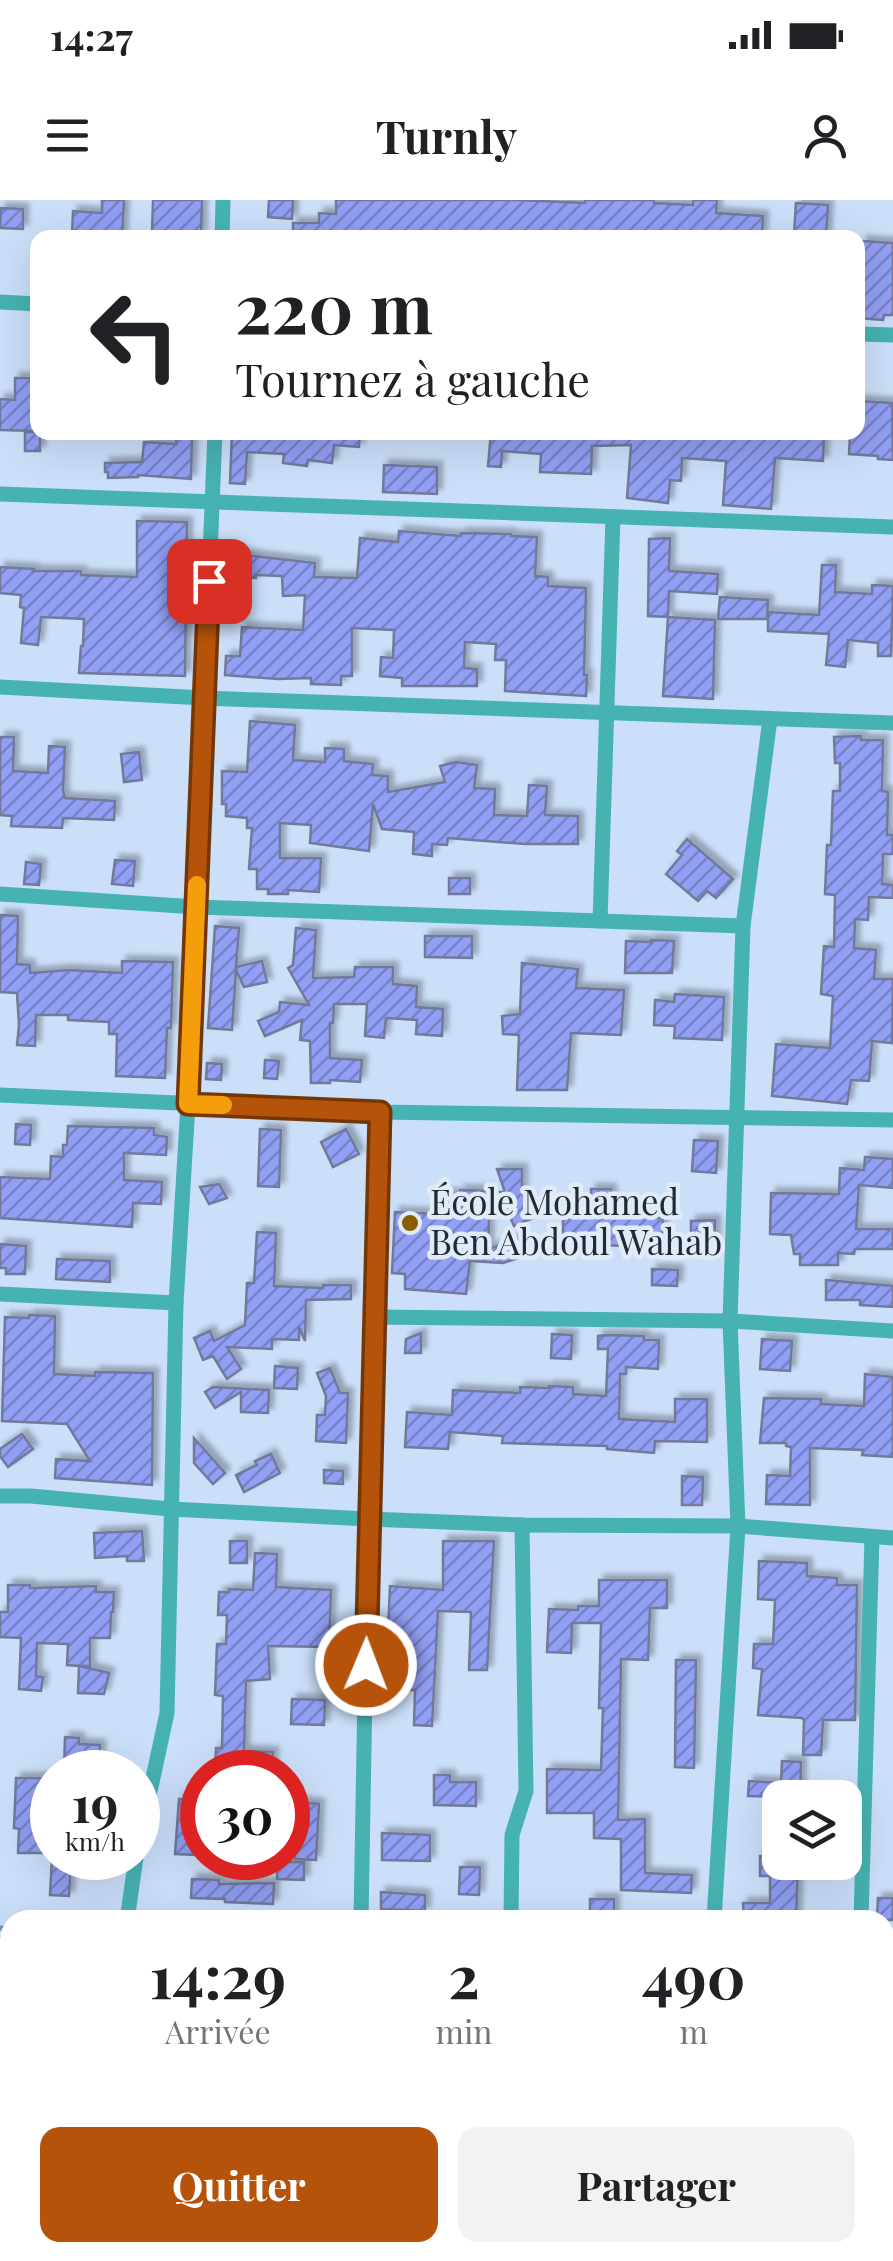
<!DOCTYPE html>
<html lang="fr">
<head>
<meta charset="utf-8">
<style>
	body { margin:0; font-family:"Playfair Display",serif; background:#f2f2f2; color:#202124; height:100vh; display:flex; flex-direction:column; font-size:38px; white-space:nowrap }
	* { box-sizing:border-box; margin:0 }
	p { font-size:32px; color:#757577 }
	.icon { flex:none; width:55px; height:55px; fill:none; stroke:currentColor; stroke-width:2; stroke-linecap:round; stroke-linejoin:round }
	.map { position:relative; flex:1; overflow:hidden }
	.details { position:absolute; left:0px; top:1710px; width:895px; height:352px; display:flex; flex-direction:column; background:#fff; border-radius:30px 30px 0 0; box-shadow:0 10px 40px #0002 }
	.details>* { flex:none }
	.hud { position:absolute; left:30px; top:30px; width:835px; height:210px; border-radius:20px; box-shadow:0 10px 40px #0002; background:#fff; color:#202124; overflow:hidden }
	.tools { position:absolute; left:762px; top:1580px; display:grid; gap:20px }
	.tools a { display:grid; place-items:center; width:100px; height:100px; border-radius:20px; background:#fff; box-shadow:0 10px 40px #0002; font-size:50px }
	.speed { position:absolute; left:30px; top:1550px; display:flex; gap:20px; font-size:50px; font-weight:700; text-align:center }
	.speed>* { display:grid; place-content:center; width:130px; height:130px; border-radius:50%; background:#fff; box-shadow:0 10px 40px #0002; line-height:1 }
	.speed small { font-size:25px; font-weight:400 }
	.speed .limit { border:15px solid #d22; background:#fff; color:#111 }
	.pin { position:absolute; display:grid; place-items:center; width:85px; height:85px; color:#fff; margin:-42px; border-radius:20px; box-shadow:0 5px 15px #0006 }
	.me { position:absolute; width:110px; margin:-55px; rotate:1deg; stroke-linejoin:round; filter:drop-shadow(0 0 8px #0008) }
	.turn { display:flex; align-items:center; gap:35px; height:210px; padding:0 40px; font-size:45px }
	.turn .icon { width:130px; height:130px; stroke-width:2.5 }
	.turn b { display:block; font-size:70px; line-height:85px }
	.eta { display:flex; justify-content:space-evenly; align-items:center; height:170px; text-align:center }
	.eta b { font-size:60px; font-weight:700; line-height:70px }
	.action { display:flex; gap:20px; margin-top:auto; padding:20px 40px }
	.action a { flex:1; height:115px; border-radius:20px; background:#b45309; color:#fff; font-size:40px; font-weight:700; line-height:115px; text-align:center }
	.action a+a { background:#f2f2f2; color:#202124 }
	.status { display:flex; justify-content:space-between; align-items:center; height:70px; padding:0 50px; background:#fff; direction:ltr }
	.status svg { height:28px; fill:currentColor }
	header { display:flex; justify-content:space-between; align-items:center; height:130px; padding:0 40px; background:#fff; font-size:45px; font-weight:700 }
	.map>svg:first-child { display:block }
</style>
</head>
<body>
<div class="status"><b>14:27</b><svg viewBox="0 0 49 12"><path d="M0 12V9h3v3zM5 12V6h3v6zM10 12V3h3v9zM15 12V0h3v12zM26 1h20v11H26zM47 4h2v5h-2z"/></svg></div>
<header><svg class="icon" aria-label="menu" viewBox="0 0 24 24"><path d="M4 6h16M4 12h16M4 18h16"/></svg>Turnly<svg class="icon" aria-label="person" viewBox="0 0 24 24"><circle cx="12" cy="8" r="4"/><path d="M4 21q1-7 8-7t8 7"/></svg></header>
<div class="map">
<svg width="893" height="2061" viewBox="0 0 893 2061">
	<defs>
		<pattern id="building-hatch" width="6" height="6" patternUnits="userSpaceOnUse" patternTransform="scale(2.5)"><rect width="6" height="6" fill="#919ff4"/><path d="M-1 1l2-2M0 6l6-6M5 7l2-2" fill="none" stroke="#7682c6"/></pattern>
		<filter id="shadow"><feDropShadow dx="5" dy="-5" stdDeviation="2.5" flood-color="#0004"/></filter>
	</defs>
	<rect width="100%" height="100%" fill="#cbdff9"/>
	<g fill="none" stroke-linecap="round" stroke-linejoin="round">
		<!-- stream -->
		<path stroke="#7395c0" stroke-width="5" d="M 0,1728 L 10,1729"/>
	</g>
	<!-- building -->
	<g fill="url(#building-hatch)" stroke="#72799b" stroke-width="2.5" filter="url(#shadow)">
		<path d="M 102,0 L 124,0 L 122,37 L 72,34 L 73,11 L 102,13 Z"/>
		<path d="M 153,0 L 202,0 L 201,35 L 152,33 Z"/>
		<path d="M 269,0 L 293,0 L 292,19 L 268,17 Z"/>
		<path d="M 336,0 L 516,0 L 585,3 L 585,0 L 654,0 L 654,3 L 693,5 L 693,0 L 717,0 L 716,13 L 763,16 L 762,36 L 715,33 L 714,37 L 710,38 L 293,38 L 293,23 L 319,23 L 319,13 L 336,14 Z"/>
		<path d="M 796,3 L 828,5 L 826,37 L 794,34 Z"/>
		<path d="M 1,8 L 23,9 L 23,29 L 0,28 Z"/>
		<path d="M 862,41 L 893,43 L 893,115 L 884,115 L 883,120 L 858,118 L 858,83 L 860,83 Z"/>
		<path d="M 15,178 L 38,178 L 38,231 L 0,230 L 0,199 L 15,200 Z"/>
		<path d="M 858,201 L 892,203 L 893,260 L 878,259 L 878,256 L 849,254 L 850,233 L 858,233 Z"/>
		<rect x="25" y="232" width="15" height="19"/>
		<path d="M 176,232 L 192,232 L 191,279 L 138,275 L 138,277 L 108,278 L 108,272 L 105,272 L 105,263 L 142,262 L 144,242 L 176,244 Z"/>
		<path d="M 232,232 L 360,232 L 359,247 L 334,245 L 332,263 L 308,260 L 307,266 L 283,263 L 284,254 L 247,252 L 245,284 L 230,283 Z"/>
		<path d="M 491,232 L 824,232 L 823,261 L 775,258 L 771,309 L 723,305 L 726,261 L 682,258 L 681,281 L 670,280 L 668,303 L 627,298 L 631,245 L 592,246 L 591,274 L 540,272 L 541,254 L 502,251 L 501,267 L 488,266 Z"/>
		<path d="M 384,265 L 437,267 L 437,294 L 383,292 Z"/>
		<path d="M 137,321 L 187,322 L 185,476 L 79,473 L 81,446 L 83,446 L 84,419 L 41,417 L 38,445 L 21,443 L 24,408 L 20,407 L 21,395 L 0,393 L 0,367 L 34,369 L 33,371 L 81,371 L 81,375 L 137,377 Z"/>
		<path d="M 399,331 L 461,336 L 461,333 L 511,334 L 511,336 L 537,337 L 535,376 L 548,377 L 548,386 L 586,388 L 584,475 L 587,475 L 586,496 L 505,491 L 506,460 L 495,460 L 496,444 L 465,442 L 464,468 L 477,469 L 477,486 L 402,486 L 402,478 L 380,476 L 381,457 L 393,458 L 394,430 L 352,428 L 352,476 L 341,476 L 341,485 L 311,484 L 311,478 L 278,479 L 225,475 L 226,456 L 240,456 L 242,427 L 303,430 L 305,395 L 283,396 L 282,376 L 256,375 L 256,378 L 227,376 L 228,353 L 315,363 L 314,377 L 357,378 L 360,338 L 398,342 Z"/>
		<path d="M 670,338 L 669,371 L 718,374 L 717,394 L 669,391 L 668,417 L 648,416 L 649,339 Z"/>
		<path d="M 822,365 L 836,365 L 835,392 L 872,394 L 872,385 L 893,386 L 891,456 L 878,456 L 878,443 L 848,440 L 845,467 L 826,465 L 829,434 L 768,431 L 768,412 L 819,415 Z"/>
		<path d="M 720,397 L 768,400 L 767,419 L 718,419 Z"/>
		<path d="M 668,417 L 715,420 L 713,499 L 663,496 Z"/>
		<path d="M 250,521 L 295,525 L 293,560 L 325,562 L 325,548 L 344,549 L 344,561 L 373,564 L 372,575 L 388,576 L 388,592 L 445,582 L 440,566 L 456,562 L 477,565 L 474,588 L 495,589 L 494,615 L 527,616 L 529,585 L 547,586 L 545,615 L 578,616 L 578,644 L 525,644 L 448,638 L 447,645 L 432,644 L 432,656 L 413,654 L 414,632 L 382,629 L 373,604 L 369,651 L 310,643 L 311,625 L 280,623 L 280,658 L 321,658 L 319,692 L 288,690 L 288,694 L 268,694 L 268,689 L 257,689 L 257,669 L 249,669 L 252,628 L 247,628 L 247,618 L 226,616 L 226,604 L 222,604 L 222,571 L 247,572 Z"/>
		<path d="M 861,536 L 861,540 L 883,540 L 882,591 L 888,592 L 887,635 L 893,635 L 893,654 L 883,654 L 882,684 L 893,685 L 893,698 L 869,697 L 868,720 L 855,719 L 854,748 L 876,750 L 874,779 L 893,779 L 892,843 L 872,841 L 869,881 L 851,880 L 847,904 L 772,896 L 776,844 L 830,848 L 833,796 L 821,794 L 824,746 L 834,747 L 835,695 L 825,694 L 827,645 L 831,645 L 833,591 L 840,591 L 840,563 L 835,563 L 834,537 Z"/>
		<path d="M 0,537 L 14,537 L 13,571 L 48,573 L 49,546 L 65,547 L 63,590 L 65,598 L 115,601 L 114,620 L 63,618 L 62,628 L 11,626 L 12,616 L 0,615 Z"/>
		<path d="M 139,552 L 142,580 L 124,582 L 121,554 Z"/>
		<path d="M 687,639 L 733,679 L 716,698 L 707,691 L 698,701 L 666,674 L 682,655 L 677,651 Z"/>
		<path d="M 115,660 L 135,661 L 133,686 L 112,684 Z"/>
		<path d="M 26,662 L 41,664 L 39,685 L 24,684 Z"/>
		<rect x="449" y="678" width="21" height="16"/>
		<path d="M 0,715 L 18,716 L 17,764 L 30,765 L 30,773 L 69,770 L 122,773 L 122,761 L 173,762 L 171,828 L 167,828 L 165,878 L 116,876 L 117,834 L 109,834 L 109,822 L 68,820 L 68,815 L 36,815 L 35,846 L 17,845 L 19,825 L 17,793 L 0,792 Z"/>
		<path d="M 215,726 L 239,728 L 236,767 L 262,761 L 267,782 L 244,787 L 236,770 L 232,830 L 208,828 Z"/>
		<path d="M 296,728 L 316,730 L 313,778 L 354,777 L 355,767 L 393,767 L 393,784 L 417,786 L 416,807 L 443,809 L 442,836 L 416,834 L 417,820 L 386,818 L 384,838 L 365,836 L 367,804 L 334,804 L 333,823 L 330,823 L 330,858 L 362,860 L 360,882 L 330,880 L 330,883 L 311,883 L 310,841 L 300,840 L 302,820 L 265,836 L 258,821 L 279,812 L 280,802 L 309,805 L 288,768 L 293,765 Z"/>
		<path d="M 425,736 L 472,736 L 472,758 L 425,757 Z"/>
		<path d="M 651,740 L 674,741 L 672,773 L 625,773 L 626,741 L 651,742 Z"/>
		<path d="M 522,763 L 578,769 L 576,788 L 624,790 L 621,835 L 571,833 L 567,890 L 517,890 L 519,835 L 503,834 L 502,816 L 520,814 Z"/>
		<path d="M 675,794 L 724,797 L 722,840 L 674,838 L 675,826 L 654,825 L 655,800 L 674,802 Z"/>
		<path d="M 265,860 L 279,861 L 277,879 L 264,878 Z"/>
		<path d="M 207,863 L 222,864 L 221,880 L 206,879 Z"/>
		<path d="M 16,924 L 31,925 L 30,945 L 15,944 Z"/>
		<path d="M 68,926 L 154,928 L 154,935 L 167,937 L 166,955 L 124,953 L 124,980 L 162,982 L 161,1004 L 133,1003 L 132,1027 L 0,1018 L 0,977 L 50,979 L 51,956 L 63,957 L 63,945 L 67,945 Z"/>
		<path d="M 260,929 L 281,930 L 279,987 L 258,986 Z"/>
		<path d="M 346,929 L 359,954 L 333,967 L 321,942 Z"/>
		<path d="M 694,940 L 718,941 L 716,973 L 692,971 Z"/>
		<path d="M 865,957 L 893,959 L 893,988 L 859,985 L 856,1029 L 893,1029 L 893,1049 L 855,1049 L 854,1054 L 838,1053 L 838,1065 L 800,1065 L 800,1054 L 794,1054 L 791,1035 L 770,1034 L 771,993 L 839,994 L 840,968 L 864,970 Z"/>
		<path d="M 497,969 L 522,969 L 522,991 L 533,1018 L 514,1026 L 500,992 L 505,992 Z"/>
		<path d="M 219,984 L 227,998 L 209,1004 L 200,987 Z"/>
		<path d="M 591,989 L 611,989 L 611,1014 L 663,1018 L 662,1047 L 563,1044 L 563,1012 L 591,1013 Z"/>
		<path d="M 460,990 L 490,991 L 488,1049 L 522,1038 L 528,1055 L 503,1063 L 470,1061 L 466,1094 L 405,1089 L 405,1074 L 392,1073 L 395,1012 L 437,1014 L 438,993 L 460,995 Z"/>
		<path d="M 715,1020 L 715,1047 L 691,1047 L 691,1021 Z"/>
		<path d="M 257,1032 L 276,1033 L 274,1086 L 323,1088 L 323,1085 L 351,1085 L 351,1099 L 306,1100 L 305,1141 L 299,1127 L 299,1140 L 272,1139 L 272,1149 L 227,1147 L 241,1169 L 227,1179 L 213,1156 L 203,1160 L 194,1138 L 210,1131 L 214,1141 L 245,1125 L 247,1083 L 254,1083 Z"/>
		<path d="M 0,1044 L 26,1046 L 25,1074 L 6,1074 L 6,1068 L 0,1068 Z"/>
		<path d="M 57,1059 L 110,1061 L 110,1082 L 56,1079 Z"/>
		<path d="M 652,1069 L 678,1070 L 677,1086 L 652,1085 Z"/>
		<path d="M 826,1080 L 893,1086 L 893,1107 L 860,1105 L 860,1100 L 826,1100 Z"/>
		<path d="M 29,1115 L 55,1116 L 54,1174 L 95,1176 L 95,1172 L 153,1173 L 152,1285 L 55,1278 L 56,1259 L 90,1261 L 67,1224 L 2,1221 L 5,1117 L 29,1118 Z"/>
		<path d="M 421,1133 L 421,1153 L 405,1153 L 406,1139 Z"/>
		<path d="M 552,1134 L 572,1135 L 571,1159 L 551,1158 Z"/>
		<path d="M 609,1135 L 644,1136 L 644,1140 L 659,1140 L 658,1169 L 626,1167 L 626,1174 L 620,1174 L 619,1219 L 675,1222 L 675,1199 L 707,1199 L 707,1242 L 655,1241 L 654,1253 L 607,1249 L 607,1246 L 502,1243 L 503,1236 L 450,1232 L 448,1249 L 405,1247 L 407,1212 L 452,1215 L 453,1190 L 520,1193 L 520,1187 L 549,1188 L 549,1186 L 573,1187 L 573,1194 L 606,1196 L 608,1149 L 598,1149 L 598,1136 Z"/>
		<path d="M 762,1139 L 792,1141 L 790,1171 L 760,1169 Z"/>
		<path d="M 275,1166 L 298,1168 L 297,1189 L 274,1188 Z"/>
		<path d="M 330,1168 L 340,1193 L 348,1193 L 346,1243 L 316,1241 L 317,1215 L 325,1215 L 326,1196 L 317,1173 Z"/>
		<path d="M 865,1174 L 893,1177 L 893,1257 L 862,1255 L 863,1250 L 810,1248 L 810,1305 L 766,1304 L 767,1275 L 790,1276 L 791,1247 L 786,1246 L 786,1243 L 760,1243 L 764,1198 L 821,1199 L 821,1204 L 864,1206 Z"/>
		<path d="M 213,1187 L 269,1190 L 268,1213 L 241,1212 L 241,1192 L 215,1208 L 205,1192 Z"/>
		<path d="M 22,1234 L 33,1249 L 8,1267 L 0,1256 L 0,1249 Z"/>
		<path d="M 194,1238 L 225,1273 L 213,1284 L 194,1263 Z"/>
		<path d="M 271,1254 L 280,1273 L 244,1292 L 236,1275 L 257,1265 L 255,1261 Z"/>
		<path d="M 324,1270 L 343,1271 L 343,1284 L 324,1283 Z"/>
		<path d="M 682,1276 L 703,1277 L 702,1305 L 682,1305 Z"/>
		<path d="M 142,1331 L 144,1361 L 127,1361 L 127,1356 L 95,1358 L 94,1333 Z"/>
		<rect x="230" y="1341" width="17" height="22"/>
		<path d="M 443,1341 L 494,1341 L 487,1470 L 469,1470 L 471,1412 L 438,1411 L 432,1526 L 414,1525 L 415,1490 L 407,1490 L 409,1471 L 392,1470 L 393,1456 L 387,1456 L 390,1386 L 443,1390 Z"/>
		<path d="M 255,1353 L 277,1354 L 276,1387 L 331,1390 L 329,1447 L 268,1446 L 270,1479 L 246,1481 L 244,1551 L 273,1552 L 272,1572 L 215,1572 L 216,1548 L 222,1548 L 223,1496 L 215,1495 L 217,1444 L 226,1444 L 227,1415 L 218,1415 L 219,1392 L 229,1392 L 229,1389 L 253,1390 Z"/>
		<path d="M 759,1361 L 807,1363 L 807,1376 L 837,1378 L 837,1385 L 857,1385 L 855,1520 L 823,1520 L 821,1555 L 803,1555 L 804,1520 L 802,1518 L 758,1515 L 762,1469 L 753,1468 L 754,1444 L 773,1444 L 775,1400 L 758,1399 Z"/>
		<path d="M 599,1380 L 667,1380 L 667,1408 L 650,1408 L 648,1460 L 621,1459 L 618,1620 L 645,1619 L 645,1673 L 692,1675 L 691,1693 L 621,1690 L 621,1639 L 594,1638 L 594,1613 L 547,1613 L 547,1569 L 601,1570 L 603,1508 L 599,1508 L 601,1423 L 572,1423 L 571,1453 L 547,1452 L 549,1409 L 578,1410 L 578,1406 L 599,1406 Z"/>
		<path d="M 8,1385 L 30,1385 L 30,1388 L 96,1386 L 96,1392 L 114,1392 L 113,1412 L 111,1412 L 110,1438 L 90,1438 L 90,1466 L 80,1466 L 109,1473 L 104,1494 L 78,1493 L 79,1466 L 67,1465 L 68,1444 L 37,1443 L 36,1476 L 43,1477 L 41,1491 L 19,1489 L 21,1438 L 0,1437 L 0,1412 L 8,1412 Z"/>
		<path d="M 676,1460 L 696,1460 L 694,1568 L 675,1567 Z"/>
		<path d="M 292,1499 L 325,1500 L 324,1525 L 291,1524 Z"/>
		<path d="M 65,1537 L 79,1538 L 79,1544 L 100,1545 L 100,1572 L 64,1572 Z"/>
		<path d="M 782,1561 L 801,1562 L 800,1597 L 748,1596 L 749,1581 L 781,1583 Z"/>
		<path d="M 434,1575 L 450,1575 L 450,1582 L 476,1582 L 476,1606 L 434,1605 Z"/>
		<path d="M 16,1578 L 52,1578 L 52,1653 L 18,1653 L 19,1629 L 14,1628 Z"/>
		<path d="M 179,1599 L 201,1600 L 196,1655 L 175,1654 Z"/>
		<path d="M 298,1602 L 319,1604 L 316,1660 L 295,1659 Z"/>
		<path d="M 382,1633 L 430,1635 L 430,1661 L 382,1660 Z"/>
		<path d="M 760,1656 L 780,1657 L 780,1662 L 798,1662 L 796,1720 L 744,1720 L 743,1703 L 770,1703 L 770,1676 L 760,1676 Z"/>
		<path d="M 52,1658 L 71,1658 L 69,1696 L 50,1695 Z"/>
		<path d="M 277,1662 L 304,1662 L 304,1680 L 277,1679 Z"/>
		<path d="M 460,1667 L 480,1667 L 479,1695 L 459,1694 Z"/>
		<path d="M 192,1679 L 219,1680 L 219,1684 L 274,1683 L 273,1704 L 225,1702 L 225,1699 L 191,1698 Z"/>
		<path d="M 381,1692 L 425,1695 L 425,1711 L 381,1709 Z"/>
		<path d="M 878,1698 L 893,1698 L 893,1720 L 877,1720 Z"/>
		<rect x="590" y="1699" width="24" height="21"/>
	</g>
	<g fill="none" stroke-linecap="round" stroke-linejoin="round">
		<!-- path -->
		<path stroke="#8393a7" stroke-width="2.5" stroke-dasharray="2.5 8" stroke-linecap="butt" d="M 0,1737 L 10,1737"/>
		<!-- minor -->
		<g stroke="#47b2b2" stroke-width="15">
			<path d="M 222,38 L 223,0"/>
			<path d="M 0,102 L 38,104"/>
			<path d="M 858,134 L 893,135"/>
			<path d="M 0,294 L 893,327"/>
			<path d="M 0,487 L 204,498 L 893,523"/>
			<path d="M 0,694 L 196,707 L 743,726"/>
			<path d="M 600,721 L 613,317"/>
			<path d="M 0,895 L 380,912 L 893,920"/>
			<path d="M 0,1094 L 176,1103"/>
			<path d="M 374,1117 L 730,1121 L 893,1131"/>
			<path d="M 0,1296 L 31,1296 L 170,1309 L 368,1319 L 522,1325 L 738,1326 L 893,1338"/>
			<path d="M 138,1647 L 167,1513 L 176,1103 L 188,904 L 215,232"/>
			<path d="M 127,1720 L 136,1658"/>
			<path d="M 361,1720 L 368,1319 L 380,912"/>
			<path d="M 511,1720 L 512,1635 L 526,1591 L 522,1325"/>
			<path d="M 714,1720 L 738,1326 L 730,1121 L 743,726 L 770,519"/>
			<path d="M 861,1720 L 872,1337"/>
			<path d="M 885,1754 L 893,1754"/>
			<path d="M 885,1954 L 893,1954"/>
			<path d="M 293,2061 L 293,2052"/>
			<path d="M 447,2061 L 447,2052"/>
			<path d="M 652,2061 L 653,2052"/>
		</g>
	</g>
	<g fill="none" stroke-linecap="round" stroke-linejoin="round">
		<!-- route casing -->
		<g stroke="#753606" stroke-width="25">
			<path id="route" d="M 209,381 L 188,904 L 380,912 L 366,1465"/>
		</g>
		<!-- route -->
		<use href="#route" stroke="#b45309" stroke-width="18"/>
		<!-- slow -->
		<path stroke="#f59e0b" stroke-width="18" d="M 197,685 L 188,904 L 223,905"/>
	</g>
	<!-- markers -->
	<circle fill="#8b5d01" stroke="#e1ebf8" stroke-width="4" cx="410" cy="1023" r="10"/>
	<g text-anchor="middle" stroke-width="9" stroke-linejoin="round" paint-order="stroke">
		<!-- poi labels -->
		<g font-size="35" fill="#202936" stroke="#e1ebf8" text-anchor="start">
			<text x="430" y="1015">École Mohamed<tspan x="430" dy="40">Ben Abdoul Wahab</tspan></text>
		</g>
	</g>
</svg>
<div class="tools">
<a><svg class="icon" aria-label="layers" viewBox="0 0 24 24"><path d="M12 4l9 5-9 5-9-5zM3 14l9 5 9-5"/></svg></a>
</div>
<div class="speed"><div>19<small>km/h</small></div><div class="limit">30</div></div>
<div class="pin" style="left:209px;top:381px;background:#d93025"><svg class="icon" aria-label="arrive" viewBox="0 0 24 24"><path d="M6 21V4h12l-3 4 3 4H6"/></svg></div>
<svg class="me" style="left:366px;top:1465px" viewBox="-20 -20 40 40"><circle r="17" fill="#b45309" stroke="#fff" stroke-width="3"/><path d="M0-11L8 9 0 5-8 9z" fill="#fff"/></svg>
<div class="hud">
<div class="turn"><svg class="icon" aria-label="left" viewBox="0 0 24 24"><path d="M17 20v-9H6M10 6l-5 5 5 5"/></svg><div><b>220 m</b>Tournez à gauche</div></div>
</div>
<section class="details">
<div class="eta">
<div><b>14:29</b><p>Arrivée</p></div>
<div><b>2</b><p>min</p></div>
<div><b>490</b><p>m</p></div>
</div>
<div class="action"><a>Quitter</a><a>Partager</a></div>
</section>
</div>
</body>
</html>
